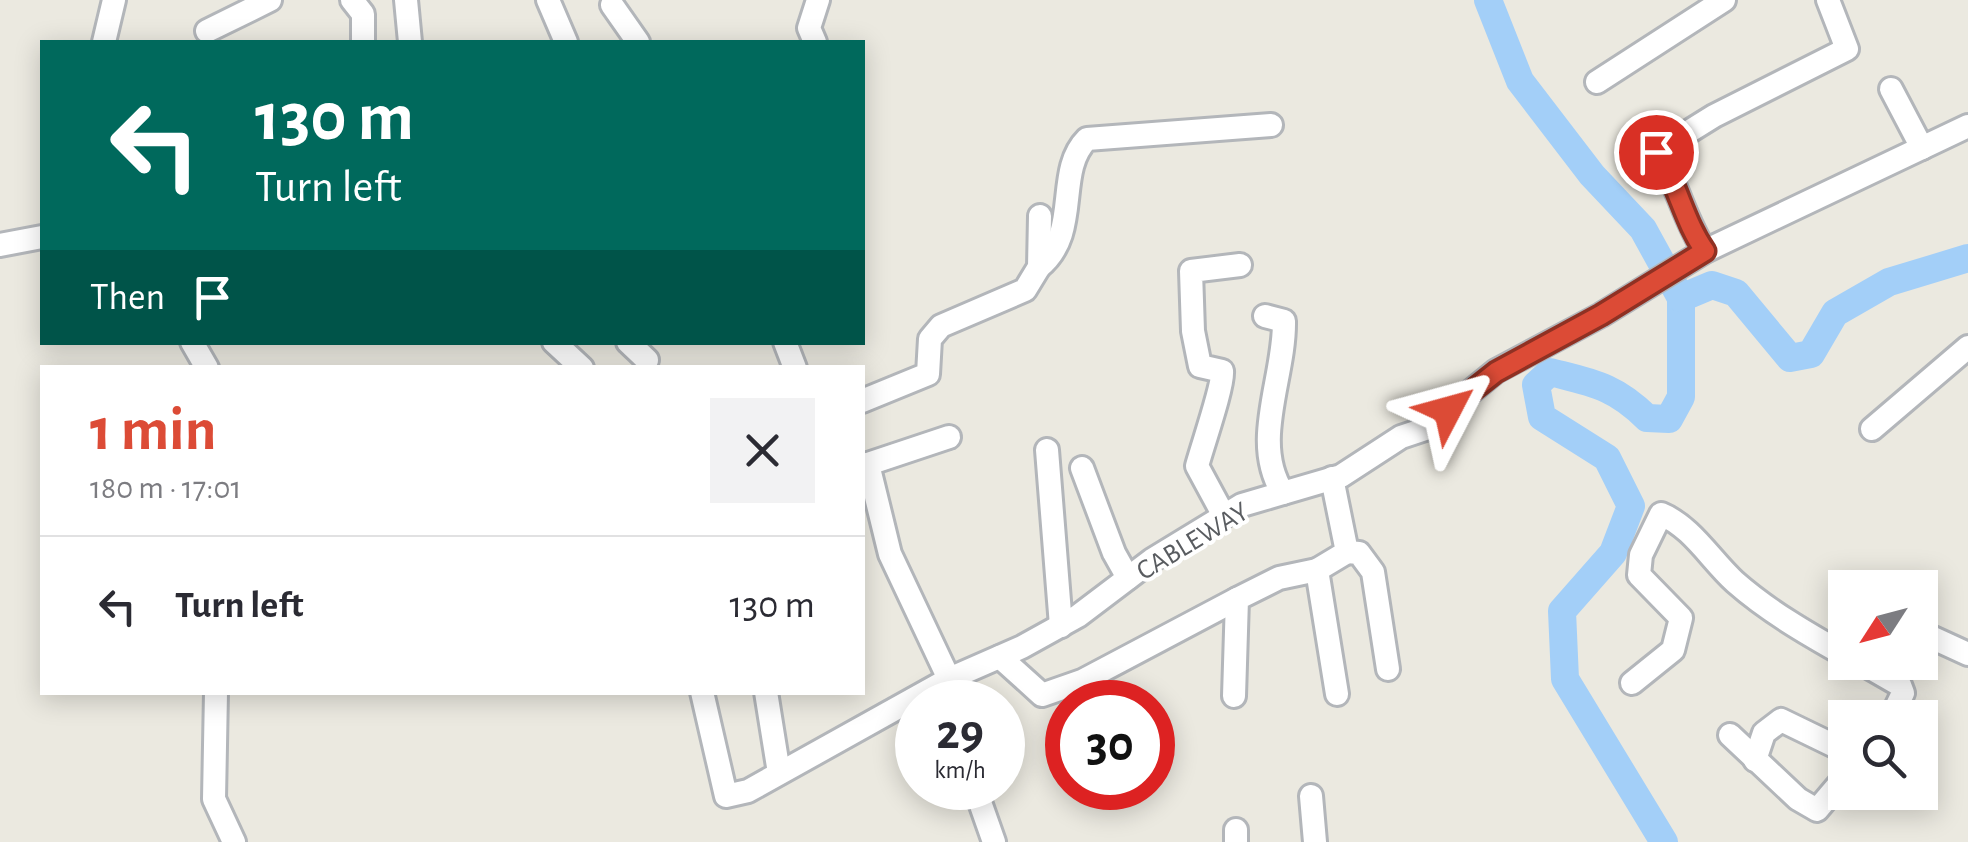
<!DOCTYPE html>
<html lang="en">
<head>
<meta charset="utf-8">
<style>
	body { margin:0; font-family:"Alegreya Sans",sans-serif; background:#f2f2f3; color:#2b2b33; height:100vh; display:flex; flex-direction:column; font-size:38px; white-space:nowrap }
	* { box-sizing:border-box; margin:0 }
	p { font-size:32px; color:#7c7c81 }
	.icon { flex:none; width:55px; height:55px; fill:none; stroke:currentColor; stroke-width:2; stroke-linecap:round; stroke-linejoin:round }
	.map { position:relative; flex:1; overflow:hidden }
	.sheet { position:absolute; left:40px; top:365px; width:825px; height:330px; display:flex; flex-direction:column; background:#fff; border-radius:0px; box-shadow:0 5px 25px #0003 }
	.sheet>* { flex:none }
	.top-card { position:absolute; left:40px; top:40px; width:825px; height:305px; border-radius:0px; box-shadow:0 5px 25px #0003; background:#00695c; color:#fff; overflow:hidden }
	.needle { width:65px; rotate:234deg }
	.controls { position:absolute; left:1828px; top:570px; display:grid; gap:20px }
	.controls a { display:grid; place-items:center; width:110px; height:110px; border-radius:0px; background:#fff; box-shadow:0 5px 25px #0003; font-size:50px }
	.speed { position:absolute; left:895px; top:680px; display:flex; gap:20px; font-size:50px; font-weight:700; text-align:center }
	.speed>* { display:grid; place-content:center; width:130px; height:130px; border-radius:50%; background:#fff; box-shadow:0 5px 25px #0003; line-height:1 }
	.speed small { font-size:25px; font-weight:400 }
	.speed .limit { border:15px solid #d22; background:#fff; color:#111 }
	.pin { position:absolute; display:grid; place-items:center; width:85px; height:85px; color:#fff; margin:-42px; border:5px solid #fff; border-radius:50%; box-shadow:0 2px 10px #0007 }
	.me { position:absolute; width:110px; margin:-55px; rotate:51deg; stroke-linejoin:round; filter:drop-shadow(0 0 8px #0008) }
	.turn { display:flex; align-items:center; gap:35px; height:210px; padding:0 50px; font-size:45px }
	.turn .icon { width:130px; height:130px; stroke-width:2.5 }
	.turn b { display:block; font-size:70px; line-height:85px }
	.then { display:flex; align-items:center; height:95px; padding:0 50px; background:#0003; gap:20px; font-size:38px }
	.round { display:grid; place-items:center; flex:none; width:105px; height:105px; border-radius:0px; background:#f2f2f3 }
	.headline { display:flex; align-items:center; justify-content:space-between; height:170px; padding:0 50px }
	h1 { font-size:60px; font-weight:700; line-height:75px; color:#dc4b36 }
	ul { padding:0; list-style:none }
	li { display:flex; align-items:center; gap:30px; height:140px; padding:0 50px; border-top:2px solid #e1e1e2 }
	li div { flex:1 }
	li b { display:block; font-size:38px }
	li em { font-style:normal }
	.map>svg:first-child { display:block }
</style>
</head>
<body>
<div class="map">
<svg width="1968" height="842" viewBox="0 0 1968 842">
	<rect width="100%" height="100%" fill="#ebe9e0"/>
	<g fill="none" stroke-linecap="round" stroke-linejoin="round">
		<!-- river -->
		<g stroke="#a3cff8" stroke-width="28">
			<path d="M 1488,0 L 1520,81 L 1592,175 L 1643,229 L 1681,298 L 1681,397 L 1669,419 L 1647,418 C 1615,386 1593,383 1550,372 L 1536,385 L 1542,417 L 1607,458 L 1631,506 L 1613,553 L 1562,611 L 1565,679 L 1664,842"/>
			<path d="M 1681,298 L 1712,285 L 1736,293 L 1790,358 L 1811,354 L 1835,313 L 1889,282 L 1968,258"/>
		</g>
		<!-- minor casing -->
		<g stroke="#b3b6ba" stroke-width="28">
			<g id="minor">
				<path d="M 352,0 L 363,14 L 363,42"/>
				<path d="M 406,0 L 410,42"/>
				<path d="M 548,0 L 566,42"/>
				<path d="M 612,5 L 638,42"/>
				<path d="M 207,31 L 270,0"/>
				<path d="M 104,42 L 114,0"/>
				<path d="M 815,42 L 809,28 L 818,0"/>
				<path d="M 1597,82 L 1724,0"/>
				<path d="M 1891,89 L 1922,148"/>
				<path d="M 0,245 L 42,237"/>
				<path d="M 1705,251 C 1684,220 1678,183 1656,152 L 1714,116 L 1847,49 L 1828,0"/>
				<path d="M 1039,267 C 1082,232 1054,172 1087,139 L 1271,125"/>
				<path d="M 1265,316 L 1284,321 C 1285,378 1250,442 1283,493"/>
				<path d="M 192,342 L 207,368"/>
				<path d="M 554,342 L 582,368"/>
				<path d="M 628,342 L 647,360"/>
				<path d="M 785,342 L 795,368"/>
				<path d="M 862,401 L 928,374 L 930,339 L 941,326 L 1025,290 L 1039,267 L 1040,216"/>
				<path d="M 1872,429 L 1968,347"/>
				<path d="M 1047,450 L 1061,626"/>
				<path d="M 868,464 L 890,554 L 949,679 L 955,702"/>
				<path d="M 862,466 L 949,437"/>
				<path d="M 1082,468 L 1114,553 L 1128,578"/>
				<path d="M 1332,478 L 1347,552 L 1317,570 L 1337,694"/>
				<path d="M 1224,516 L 1197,466 C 1202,447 1224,384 1222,371 L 1200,366 L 1193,331 L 1191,271 L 1240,265"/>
				<path d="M 1347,552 L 1359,553 L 1373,572 L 1388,669"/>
				<path d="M 1920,632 L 1968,654"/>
				<path d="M 1000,657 L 1042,695 L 1082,681 L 1237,599"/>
				<path d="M 1860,662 L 1900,685 L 1903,693 L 1891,718"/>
				<path d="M 1632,683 L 1673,650 L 1681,618 L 1639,575 L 1641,555 L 1661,514 C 1692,527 1710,559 1735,582 C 1768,611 1806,633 1845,655"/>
				<path d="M 216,692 L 214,799 L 234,842"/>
				<path d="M 702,692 L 726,796 L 748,791 L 949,679 L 1022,647 L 1078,616 L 1152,560 L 1242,505 L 1341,476 L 1401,437 L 1425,429 L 1496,371 L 1601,315 L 1705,251 L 1968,126"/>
				<path d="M 766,692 L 779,773"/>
				<path d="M 1234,696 L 1237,599 L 1279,578 L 1317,570"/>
				<path d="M 1730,735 L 1798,799 L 1817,810 L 1845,777"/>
				<path d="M 1755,760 L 1764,733 L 1781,720 L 1845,751"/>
				<path d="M 975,788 L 994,842"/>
				<path d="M 1311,796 L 1315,842"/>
				<path d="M 1236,830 L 1236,842"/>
			</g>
		</g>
		<!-- minor -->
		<use href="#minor" stroke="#fff" stroke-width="22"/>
	</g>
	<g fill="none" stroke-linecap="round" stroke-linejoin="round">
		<!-- route casing -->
		<g stroke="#8f3123" stroke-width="25">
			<path id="route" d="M 1448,410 L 1496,372 L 1601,315 L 1705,251 C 1683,220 1678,183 1656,152"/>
		</g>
		<!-- route -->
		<use href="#route" stroke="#dc4b36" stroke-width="18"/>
	</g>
	<g text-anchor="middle" stroke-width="8" stroke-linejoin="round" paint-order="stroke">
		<!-- street labels -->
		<g font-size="28" fill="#595c60" stroke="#fff">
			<text transform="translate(1192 540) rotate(-31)" y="10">CABLEWAY</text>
		</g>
	</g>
</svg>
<div class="controls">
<a><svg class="needle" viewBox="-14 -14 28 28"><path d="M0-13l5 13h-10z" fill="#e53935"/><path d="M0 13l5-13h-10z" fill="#7c7c81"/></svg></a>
<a><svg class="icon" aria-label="search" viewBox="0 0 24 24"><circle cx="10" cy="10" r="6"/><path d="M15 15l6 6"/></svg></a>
</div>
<div class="speed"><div>29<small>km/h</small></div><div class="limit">30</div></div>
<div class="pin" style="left:1656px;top:152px;background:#d93025"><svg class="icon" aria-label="arrive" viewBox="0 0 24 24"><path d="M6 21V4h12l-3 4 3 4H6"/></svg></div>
<svg class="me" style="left:1448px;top:410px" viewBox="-20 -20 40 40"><path d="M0-17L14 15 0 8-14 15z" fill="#dc4b36" stroke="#fff" stroke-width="4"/></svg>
<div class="top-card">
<div class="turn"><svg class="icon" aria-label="left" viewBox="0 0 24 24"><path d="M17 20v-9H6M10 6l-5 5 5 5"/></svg><div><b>130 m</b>Turn left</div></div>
<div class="then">Then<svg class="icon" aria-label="arrive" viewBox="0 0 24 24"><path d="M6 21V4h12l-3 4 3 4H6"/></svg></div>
</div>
<section class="sheet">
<div class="headline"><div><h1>1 min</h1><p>180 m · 17:01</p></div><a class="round"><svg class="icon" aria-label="close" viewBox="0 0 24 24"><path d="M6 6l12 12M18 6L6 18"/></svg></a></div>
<ul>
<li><svg class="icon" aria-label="left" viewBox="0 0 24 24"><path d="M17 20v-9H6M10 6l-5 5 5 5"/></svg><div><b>Turn left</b></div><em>130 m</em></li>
</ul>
</section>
</div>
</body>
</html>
